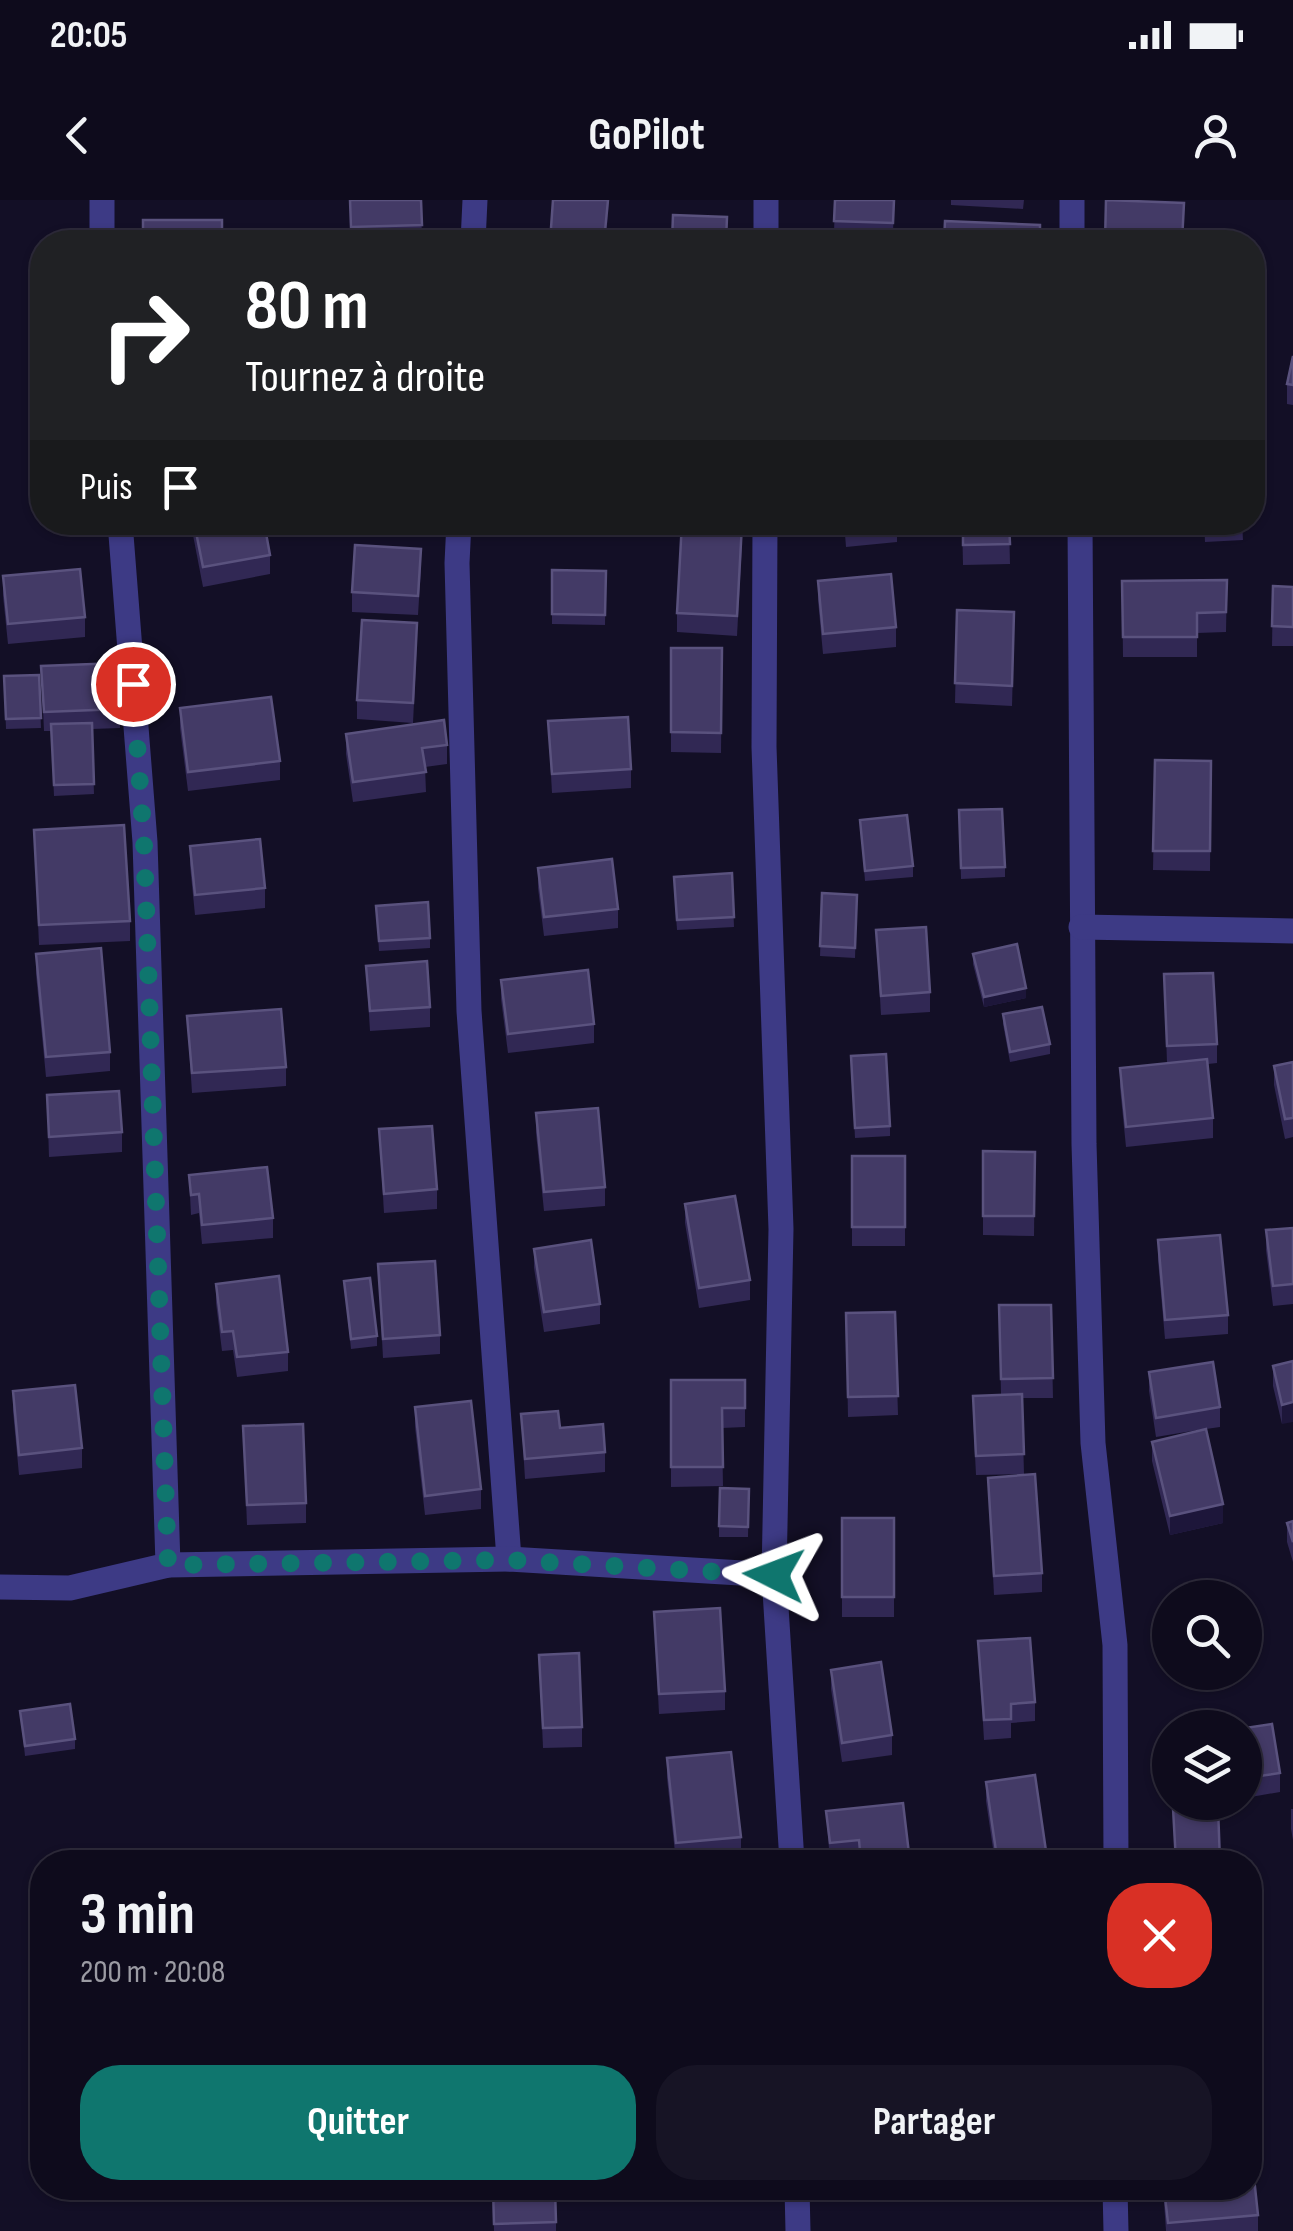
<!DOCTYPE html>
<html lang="fr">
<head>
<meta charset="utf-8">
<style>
	body { margin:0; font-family:"Sofia Sans Condensed",sans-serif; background:#171425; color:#f1f3f6; height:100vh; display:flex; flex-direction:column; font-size:38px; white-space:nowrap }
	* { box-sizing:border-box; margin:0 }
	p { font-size:32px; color:#9b9ba3 }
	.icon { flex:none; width:55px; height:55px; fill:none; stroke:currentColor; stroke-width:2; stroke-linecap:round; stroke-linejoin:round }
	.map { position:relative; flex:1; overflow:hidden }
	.drawer { position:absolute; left:30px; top:1650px; width:1232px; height:350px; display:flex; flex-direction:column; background:#0e0b1c; border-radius:40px; box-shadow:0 2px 8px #0004,0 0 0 2px #2e2b3b }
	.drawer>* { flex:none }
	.guide { position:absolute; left:30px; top:30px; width:1235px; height:305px; border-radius:40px; box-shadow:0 2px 8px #0004,0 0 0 2px #2e2b3b; background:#202124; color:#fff; overflow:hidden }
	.fabs { position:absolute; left:1152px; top:1380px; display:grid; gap:20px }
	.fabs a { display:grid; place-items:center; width:110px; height:110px; border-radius:50%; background:#0e0b1c; box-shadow:0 2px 8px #0004,0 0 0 2px #2e2b3b; font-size:50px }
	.pin { position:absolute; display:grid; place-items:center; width:85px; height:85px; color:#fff; margin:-42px; border:5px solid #fff; border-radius:50%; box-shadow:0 2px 10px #0007 }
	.me { position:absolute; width:110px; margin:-55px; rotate:273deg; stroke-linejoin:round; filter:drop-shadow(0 0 8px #0008) }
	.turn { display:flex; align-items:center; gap:35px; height:210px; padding:0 50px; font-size:45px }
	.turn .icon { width:130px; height:130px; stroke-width:2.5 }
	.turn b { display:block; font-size:70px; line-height:85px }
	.then { display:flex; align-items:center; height:95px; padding:0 50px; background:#0003; gap:20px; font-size:38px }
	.round { display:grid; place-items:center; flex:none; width:105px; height:105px; border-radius:40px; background:#171425 }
	.headline { display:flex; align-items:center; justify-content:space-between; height:170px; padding:0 50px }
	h1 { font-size:60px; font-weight:700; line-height:75px }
	.cta { display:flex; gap:20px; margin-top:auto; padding:20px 50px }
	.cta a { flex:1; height:115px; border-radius:40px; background:#0f766e; color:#fff; font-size:40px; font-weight:700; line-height:115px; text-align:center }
	.cta a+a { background:#171425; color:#f1f3f6 }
	.status { display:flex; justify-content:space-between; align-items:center; height:70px; padding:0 50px; background:#0e0b1c; direction:ltr }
	.status svg { height:28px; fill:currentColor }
	header { display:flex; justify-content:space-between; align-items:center; height:130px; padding:0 50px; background:#0e0b1c; font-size:45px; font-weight:700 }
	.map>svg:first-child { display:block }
</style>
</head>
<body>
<div class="status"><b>20:05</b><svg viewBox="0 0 49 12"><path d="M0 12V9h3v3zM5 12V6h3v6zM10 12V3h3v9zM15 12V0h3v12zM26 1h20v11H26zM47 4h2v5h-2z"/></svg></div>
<header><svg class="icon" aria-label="back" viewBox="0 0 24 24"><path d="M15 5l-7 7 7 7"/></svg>GoPilot<svg class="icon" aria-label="person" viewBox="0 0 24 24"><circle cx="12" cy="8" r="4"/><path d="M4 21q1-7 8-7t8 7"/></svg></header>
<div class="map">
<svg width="1293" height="2031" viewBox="0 0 1293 2031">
	<rect width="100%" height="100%" fill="#130f26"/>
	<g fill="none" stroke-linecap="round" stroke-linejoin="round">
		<!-- minor -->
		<g stroke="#3d3a85" stroke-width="25">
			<path d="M 102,0 L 102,42"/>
			<path d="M 1072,0 L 1072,42"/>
			<path d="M 473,42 L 475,0"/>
			<path d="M 766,42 L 766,0"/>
			<path d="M 120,322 L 145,642 L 168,1365"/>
			<path d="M 459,322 L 457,363 L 469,811 L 509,1359"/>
			<path d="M 765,322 L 764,547 L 781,1029 L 774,1375 L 792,1662"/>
			<path d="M 1080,322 L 1084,944 L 1093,1243 L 1115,1445 L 1116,1662"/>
			<path d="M 1081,727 L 1293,731"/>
			<path d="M 0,1387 L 70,1388 L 168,1365 L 509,1359 L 774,1375"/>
			<path d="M 797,1988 L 798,2031"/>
			<path d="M 1115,1988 L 1116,2031"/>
		</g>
	</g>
	<!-- wall -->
	<g fill="#312854">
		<path d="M 350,0 L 421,0 L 422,42 L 351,42 Z"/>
		<path d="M 835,0 L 894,0 L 893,34 L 834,32 Z"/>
		<path d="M 951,0 L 1024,0 L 1023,9 L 951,5 Z"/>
		<path d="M 1293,156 L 1293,205 L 1287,204 L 1287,184 Z"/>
		<path d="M 193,322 L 264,322 L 270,355 L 270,374 L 203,387 L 193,335 Z"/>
		<path d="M 844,322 L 897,322 L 897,342 L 846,347 Z"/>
		<path d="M 962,322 L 1009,322 L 1010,364 L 963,365 Z"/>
		<path d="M 1204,322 L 1242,322 L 1243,340 L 1205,342 Z"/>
		<path d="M 742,344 L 737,436 L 677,432 L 677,413 Z"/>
		<path d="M 421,368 L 418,415 L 352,412 L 352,392 Z"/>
		<path d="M 552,370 L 606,371 L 605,425 L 552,424 Z"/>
		<path d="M 3,376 L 85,417 L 85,437 L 8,444 L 3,396 Z"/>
		<path d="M 1227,380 L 1226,432 L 1197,433 L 1197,457 L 1123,457 L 1122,381 Z"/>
		<path d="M 818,381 L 896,427 L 896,447 L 823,454 L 818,400 Z"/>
		<path d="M 1273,386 L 1293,387 L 1293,446 L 1272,446 Z"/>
		<path d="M 957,410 L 1014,431 L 1012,506 L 955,503 Z"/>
		<path d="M 417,442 L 413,523 L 357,519 L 357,500 Z"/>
		<path d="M 671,448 L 722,448 L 721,553 L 671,552 Z"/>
		<path d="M 41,466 L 120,509 L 120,528 L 92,529 L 94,594 L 54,596 L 51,531 L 44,531 Z"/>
		<path d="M 39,475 L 41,528 L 6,529 L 4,476 Z"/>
		<path d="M 180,508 L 280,561 L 280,580 L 188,591 L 180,528 Z"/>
		<path d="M 548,521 L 631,569 L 631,588 L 552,593 Z"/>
		<path d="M 346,534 L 447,545 L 447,564 L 425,567 L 426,592 L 353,602 L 346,554 Z"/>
		<path d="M 1155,560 L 1211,561 L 1210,671 L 1153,670 Z"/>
		<path d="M 959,610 L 1005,667 L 1005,677 L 961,679 Z"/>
		<path d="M 860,620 L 913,666 L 913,677 L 865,681 Z"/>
		<path d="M 34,630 L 130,721 L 130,741 L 39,745 Z"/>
		<path d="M 190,646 L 265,688 L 265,708 L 195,715 L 190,665 Z"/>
		<path d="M 538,668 L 618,709 L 618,728 L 544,736 L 538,688 Z"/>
		<path d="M 732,673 L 734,727 L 677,730 L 674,687 Z"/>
		<path d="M 822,693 L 857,695 L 855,758 L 820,756 Z"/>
		<path d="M 376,706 L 430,738 L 430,748 L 379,751 Z"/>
		<path d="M 876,730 L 930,792 L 930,812 L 881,815 Z"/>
		<path d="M 36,754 L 110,852 L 110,871 L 46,877 L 36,774 Z"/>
		<path d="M 973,754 L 1026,798 L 984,807 L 973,764 Z"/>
		<path d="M 366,766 L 430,807 L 430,827 L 370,831 Z"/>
		<path d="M 1164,774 L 1217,844 L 1217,863 L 1208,864 L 1213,918 L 1213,938 L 1126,947 L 1120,887 L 1120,868 L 1167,863 Z"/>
		<path d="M 501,780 L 594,824 L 594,843 L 508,853 L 501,799 Z"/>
		<path d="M 1003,814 L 1050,844 L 1050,854 L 1010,862 L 1003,824 Z"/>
		<path d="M 187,816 L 286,867 L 286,886 L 192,893 Z"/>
		<path d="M 1293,862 L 1293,937 L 1285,939 L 1274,885 L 1274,866 Z"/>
		<path d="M 851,866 L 890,926 L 890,936 L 855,938 Z"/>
		<path d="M 47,895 L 122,932 L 122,952 L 49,957 Z"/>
		<path d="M 536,913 L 605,987 L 605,1006 L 544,1011 L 536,933 Z"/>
		<path d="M 379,929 L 437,989 L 437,1009 L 384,1013 Z"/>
		<path d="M 983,951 L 1035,952 L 1034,1036 L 983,1035 Z"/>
		<rect x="852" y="956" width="53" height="90"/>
		<path d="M 189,975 L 273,1018 L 273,1038 L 202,1044 L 199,1013 L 191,1015 Z"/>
		<path d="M 685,1004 L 750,1080 L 750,1100 L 699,1108 L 685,1023 Z"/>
		<path d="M 1293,1028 L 1293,1104 L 1273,1106 L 1266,1050 L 1266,1030 Z"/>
		<path d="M 1158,1040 L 1228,1115 L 1228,1134 L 1165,1139 L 1158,1060 Z"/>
		<path d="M 534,1049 L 600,1104 L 600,1124 L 544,1132 L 534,1068 Z"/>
		<path d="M 378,1064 L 440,1135 L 440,1154 L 383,1158 Z"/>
		<path d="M 344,1081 L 377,1136 L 377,1146 L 351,1149 Z"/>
		<path d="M 216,1084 L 288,1152 L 288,1171 L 237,1177 L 233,1150 L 222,1151 L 216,1103 Z"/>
		<path d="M 999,1105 L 1051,1105 L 1053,1198 L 1022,1198 L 1024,1274 L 976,1275 L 973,1215 L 1001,1194 Z"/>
		<path d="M 895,1112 L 898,1215 L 848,1217 L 846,1113 Z"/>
		<path d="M 1293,1161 L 1282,1224 L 1273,1186 L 1273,1166 Z"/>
		<path d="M 1149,1172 L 1220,1207 L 1220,1227 L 1206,1229 L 1223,1323 L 1170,1335 L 1152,1261 L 1152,1242 L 1204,1229 L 1156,1237 L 1149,1191 Z"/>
		<path d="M 671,1180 L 745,1180 L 745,1227 L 722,1228 L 723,1286 L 671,1287 Z"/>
		<path d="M 13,1191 L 82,1248 L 82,1268 L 19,1275 L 13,1211 Z"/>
		<path d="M 415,1207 L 481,1289 L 481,1309 L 425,1315 L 415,1227 Z"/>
		<path d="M 521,1214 L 560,1228 L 605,1252 L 605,1272 L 525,1279 Z"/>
		<path d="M 243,1226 L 306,1303 L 306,1323 L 247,1325 Z"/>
		<path d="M 988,1278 L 1042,1373 L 1042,1392 L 994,1395 Z"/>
		<path d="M 749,1289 L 748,1337 L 719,1337 L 719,1326 Z"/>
		<rect x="842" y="1318" width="52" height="99"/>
		<path d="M 1293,1321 L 1293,1362 L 1287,1342 L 1287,1323 Z"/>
		<path d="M 654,1412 L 725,1491 L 725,1510 L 659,1514 Z"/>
		<path d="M 978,1441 L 1035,1502 L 1035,1521 L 1011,1523 L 1011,1538 L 984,1540 Z"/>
		<path d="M 539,1455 L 582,1527 L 582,1547 L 543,1548 Z"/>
		<path d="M 831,1470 L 892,1535 L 892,1555 L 842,1562 L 831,1489 Z"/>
		<path d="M 20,1511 L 75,1539 L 75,1549 L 25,1556 Z"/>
		<path d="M 1245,1528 L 1280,1573 L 1280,1592 L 1245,1598 Z"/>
		<path d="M 1170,1539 L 1170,1599 L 1164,1560 L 1164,1540 Z"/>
		<path d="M 667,1558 L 741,1637 L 741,1657 L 676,1662 L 667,1578 Z"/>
		<path d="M 986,1582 L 1046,1651 L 1046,1662 L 995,1662 L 986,1601 Z"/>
		<path d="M 1170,1602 L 1212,1602 L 1171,1609 Z"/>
		<path d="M 1291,1609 L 1293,1609 L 1293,1640 L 1291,1629 Z"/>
		<path d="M 826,1611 L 910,1662 L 859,1662 L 859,1660 L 830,1662 Z"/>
		<path d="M 493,1988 L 556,2022 L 556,2031 L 494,2031 Z"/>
		<path d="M 1163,1988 L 1258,2015 L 1258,2031 L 1166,2031 Z"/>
	</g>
	<!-- shaded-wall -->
	<g fill="#1d163a">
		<path d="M 608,0 L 609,0 L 606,42 L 604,42 Z"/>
		<path d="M 1026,788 L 1026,798 L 984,807 L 984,797 Z"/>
		<path d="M 1293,1202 L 1293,1222 L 1282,1224 L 1282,1205 Z"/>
		<path d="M 1223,1304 L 1223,1323 L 1170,1335 L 1170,1316 Z"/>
	</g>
	<!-- building -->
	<g fill="#433a66" stroke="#5a527e" stroke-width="2.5">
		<path d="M 350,0 L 421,0 L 422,25 L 351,27 Z"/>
		<path d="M 553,0 L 608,0 L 604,42 L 550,42 Z"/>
		<path d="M 835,0 L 894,0 L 893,23 L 834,21 Z"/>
		<path d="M 1106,0 L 1184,3 L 1182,42 L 1105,42 Z"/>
		<path d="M 673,15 L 727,17 L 726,42 L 672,42 Z"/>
		<rect x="143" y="20" width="79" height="22"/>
		<path d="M 945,21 L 1040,25 L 1040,42 L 944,42 Z"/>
		<path d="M 360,37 L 415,39 L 415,42 L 360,42 Z"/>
		<path d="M 1293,156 L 1293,185 L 1287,184 Z"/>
		<path d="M 194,322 L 264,322 L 270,355 L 203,367 Z"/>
		<path d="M 682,322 L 742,324 L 737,416 L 677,413 Z"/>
		<path d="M 846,322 L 897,322 L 897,323 L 846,327 Z"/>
		<path d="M 963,322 L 1009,322 L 1010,344 L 963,345 Z"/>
		<path d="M 1204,322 L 1242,322 L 1243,330 L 1205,332 Z"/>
		<path d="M 355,345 L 421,349 L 418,396 L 352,392 Z"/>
		<path d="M 80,369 L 85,417 L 8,424 L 3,376 Z"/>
		<path d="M 552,370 L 606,371 L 605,415 L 552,414 Z"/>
		<path d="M 891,374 L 896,427 L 823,434 L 818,381 Z"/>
		<path d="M 1227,380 L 1226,412 L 1197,413 L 1197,437 L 1123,437 L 1122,381 Z"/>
		<path d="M 1273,386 L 1293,387 L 1293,427 L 1272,426 Z"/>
		<path d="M 957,410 L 1014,412 L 1012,486 L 955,483 Z"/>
		<path d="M 362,420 L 417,423 L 413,503 L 357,500 Z"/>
		<path d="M 671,448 L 722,448 L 721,533 L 671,532 Z"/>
		<path d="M 118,463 L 120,509 L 44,512 L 41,466 Z"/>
		<path d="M 39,475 L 41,518 L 6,519 L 4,476 Z"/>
		<path d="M 271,497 L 280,561 L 188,572 L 180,508 Z"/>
		<path d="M 628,517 L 631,569 L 552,574 L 548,521 Z"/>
		<path d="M 444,520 L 447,545 L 422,548 L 426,572 L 353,582 L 346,534 Z"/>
		<path d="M 92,523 L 94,584 L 54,585 L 51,524 Z"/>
		<path d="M 1155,560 L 1211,561 L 1210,651 L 1153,651 Z"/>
		<path d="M 1002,609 L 1005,667 L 961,668 L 959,610 Z"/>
		<path d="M 907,615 L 913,666 L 865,671 L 860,620 Z"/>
		<path d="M 124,625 L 130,721 L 39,725 L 34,630 Z"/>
		<path d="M 260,639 L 265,688 L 195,695 L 190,646 Z"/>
		<path d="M 612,659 L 618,709 L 544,717 L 538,668 Z"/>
		<path d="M 732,673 L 734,717 L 677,720 L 674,677 Z"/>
		<path d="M 822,693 L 857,695 L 855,748 L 820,746 Z"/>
		<path d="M 428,702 L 430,738 L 379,741 L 376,706 Z"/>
		<path d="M 926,727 L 930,792 L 881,796 L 876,730 Z"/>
		<path d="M 1017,744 L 1026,788 L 984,797 L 973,754 Z"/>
		<path d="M 101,748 L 110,852 L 46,857 L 36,754 Z"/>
		<path d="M 427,761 L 430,807 L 370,811 L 366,766 Z"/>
		<path d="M 588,770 L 594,824 L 508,834 L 501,780 Z"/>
		<path d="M 1213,773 L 1217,844 L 1167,846 L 1164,774 Z"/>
		<path d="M 1042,807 L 1050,844 L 1010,852 L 1003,814 Z"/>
		<path d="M 281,809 L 286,867 L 192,873 L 187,816 Z"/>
		<path d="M 886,854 L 890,926 L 855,928 L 851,856 Z"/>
		<path d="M 1207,859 L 1213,918 L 1126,927 L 1120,868 Z"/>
		<path d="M 1293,862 L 1293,918 L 1285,919 L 1274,866 Z"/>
		<path d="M 119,891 L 122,932 L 49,937 L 47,895 Z"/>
		<path d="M 598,908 L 605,987 L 544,992 L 536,913 Z"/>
		<path d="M 432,926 L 437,989 L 384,994 L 379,929 Z"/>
		<path d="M 983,951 L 1035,952 L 1034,1016 L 983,1016 Z"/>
		<rect x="852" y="956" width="53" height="71"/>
		<path d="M 267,967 L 273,1018 L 202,1025 L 199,994 L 191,995 L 189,975 Z"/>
		<path d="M 735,996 L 750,1080 L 699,1088 L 685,1004 Z"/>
		<path d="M 1293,1028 L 1293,1084 L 1273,1086 L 1266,1030 Z"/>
		<path d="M 1220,1035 L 1228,1115 L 1165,1120 L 1158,1040 Z"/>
		<path d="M 591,1040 L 600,1104 L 544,1112 L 534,1049 Z"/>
		<path d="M 435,1061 L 440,1135 L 383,1139 L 378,1064 Z"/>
		<path d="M 279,1076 L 288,1152 L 237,1157 L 233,1131 L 222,1132 L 216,1084 Z"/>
		<path d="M 370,1078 L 377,1136 L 351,1139 L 344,1081 Z"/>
		<path d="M 999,1105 L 1051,1105 L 1053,1178 L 1001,1179 Z"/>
		<path d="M 895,1112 L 898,1196 L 848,1197 L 846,1113 Z"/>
		<path d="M 1293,1161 L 1293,1202 L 1282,1205 L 1273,1166 Z"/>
		<path d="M 1213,1162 L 1220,1207 L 1156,1218 L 1149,1172 Z"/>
		<path d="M 671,1180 L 745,1180 L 745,1208 L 722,1208 L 723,1267 L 671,1267 Z"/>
		<path d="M 75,1185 L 82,1248 L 19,1255 L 13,1191 Z"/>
		<path d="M 1022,1194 L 1024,1254 L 976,1256 L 973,1196 Z"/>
		<path d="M 471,1201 L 481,1289 L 425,1296 L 415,1207 Z"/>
		<path d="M 558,1211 L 560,1228 L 603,1224 L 605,1252 L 525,1259 L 521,1214 Z"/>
		<path d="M 303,1224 L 306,1303 L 247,1305 L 243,1226 Z"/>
		<path d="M 1206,1229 L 1223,1304 L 1170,1316 L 1152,1242 Z"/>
		<path d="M 1035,1274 L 1042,1373 L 994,1376 L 988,1278 Z"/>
		<path d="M 720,1288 L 749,1289 L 748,1327 L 719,1326 Z"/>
		<rect x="842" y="1318" width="52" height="79"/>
		<path d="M 1293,1321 L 1293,1342 L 1287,1323 Z"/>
		<path d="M 720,1408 L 725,1491 L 659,1494 L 654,1412 Z"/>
		<path d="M 1030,1438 L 1035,1502 L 1011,1504 L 1011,1519 L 984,1520 L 978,1441 Z"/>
		<path d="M 579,1453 L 582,1527 L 543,1528 L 539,1455 Z"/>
		<path d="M 881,1462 L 892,1535 L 842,1543 L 831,1470 Z"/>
		<path d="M 70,1504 L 75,1539 L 25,1546 L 20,1511 Z"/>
		<path d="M 1272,1524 L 1280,1573 L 1245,1578 L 1245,1528 Z"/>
		<path d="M 1170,1539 L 1170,1580 L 1164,1540 Z"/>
		<path d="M 731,1552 L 741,1637 L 676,1643 L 667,1558 Z"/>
		<path d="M 1035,1575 L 1046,1651 L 997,1658 L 986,1582 Z"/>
		<path d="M 903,1603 L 910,1662 L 861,1662 L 859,1640 L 830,1643 L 826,1611 Z"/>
		<path d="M 1218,1607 L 1220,1662 L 1176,1662 L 1173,1608 Z"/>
		<path d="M 1250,1940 L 1258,2015 L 1168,2023 L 1164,1988 L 1250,1988 Z"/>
		<path d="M 493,1988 L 555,1988 L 556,2022 L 494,2024 Z"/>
	</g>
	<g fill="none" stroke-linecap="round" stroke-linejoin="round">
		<!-- route -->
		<path stroke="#0f766e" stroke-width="18" stroke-dasharray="0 32.4" d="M 133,484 L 144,642 L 168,1365 L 509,1360 L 774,1375"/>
	</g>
</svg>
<div class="fabs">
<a><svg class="icon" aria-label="search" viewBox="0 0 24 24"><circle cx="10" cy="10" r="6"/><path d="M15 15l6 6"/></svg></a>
<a><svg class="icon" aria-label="layers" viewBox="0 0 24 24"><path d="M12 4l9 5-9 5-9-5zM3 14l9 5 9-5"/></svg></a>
</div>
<div class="pin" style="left:133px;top:484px;background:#d93025"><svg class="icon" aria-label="arrive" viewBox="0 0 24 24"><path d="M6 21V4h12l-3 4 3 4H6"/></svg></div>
<svg class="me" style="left:774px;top:1375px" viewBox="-20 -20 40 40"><path d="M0-17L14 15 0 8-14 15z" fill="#0f766e" stroke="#fff" stroke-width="4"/></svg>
<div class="guide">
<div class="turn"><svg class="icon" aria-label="right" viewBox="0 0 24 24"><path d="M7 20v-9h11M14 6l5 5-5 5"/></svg><div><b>80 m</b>Tournez à droite</div></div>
<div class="then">Puis<svg class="icon" aria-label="arrive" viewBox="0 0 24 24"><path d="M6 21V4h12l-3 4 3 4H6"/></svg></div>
</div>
<section class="drawer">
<div class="headline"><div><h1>3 min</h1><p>200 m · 20:08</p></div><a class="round" style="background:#d93025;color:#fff"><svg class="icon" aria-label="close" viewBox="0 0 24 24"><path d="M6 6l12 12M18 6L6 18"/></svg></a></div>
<div class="cta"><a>Quitter</a><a>Partager</a></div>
</section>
</div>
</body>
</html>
